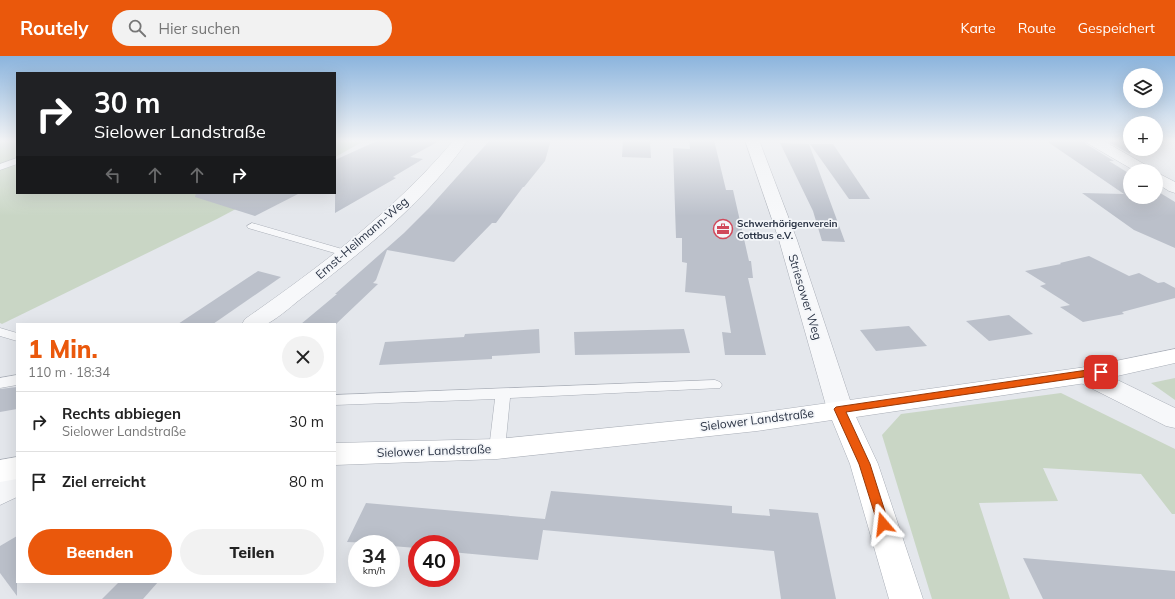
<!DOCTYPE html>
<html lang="de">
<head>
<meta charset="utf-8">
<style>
	body { margin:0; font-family:Mulish,sans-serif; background:#f2f2f2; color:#222; height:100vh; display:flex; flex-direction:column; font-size:15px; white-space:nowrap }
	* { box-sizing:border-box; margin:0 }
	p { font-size:13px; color:#767676 }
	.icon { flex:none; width:22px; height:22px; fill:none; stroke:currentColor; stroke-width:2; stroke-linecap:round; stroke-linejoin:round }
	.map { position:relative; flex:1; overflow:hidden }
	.details { position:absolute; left:16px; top:267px; width:320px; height:260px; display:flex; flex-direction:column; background:#fff; border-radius:0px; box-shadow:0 4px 16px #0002 }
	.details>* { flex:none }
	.hud { position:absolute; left:16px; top:16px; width:320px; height:122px; border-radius:0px; box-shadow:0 4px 16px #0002; background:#202124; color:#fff; overflow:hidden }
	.tools { position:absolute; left:1123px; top:12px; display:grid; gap:8px }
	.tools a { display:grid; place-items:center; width:40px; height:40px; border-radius:50%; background:#fff; box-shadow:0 4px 16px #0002; font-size:20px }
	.speed { position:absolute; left:348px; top:479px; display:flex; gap:8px; font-size:20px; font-weight:700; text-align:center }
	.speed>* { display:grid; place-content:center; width:52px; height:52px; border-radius:50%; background:#fff; box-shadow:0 4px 16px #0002; line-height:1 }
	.speed small { font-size:10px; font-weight:400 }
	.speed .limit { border:6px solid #d22; background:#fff; color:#111 }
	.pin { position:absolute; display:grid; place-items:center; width:34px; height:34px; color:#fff; margin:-17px; border-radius:8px; box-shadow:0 2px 6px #0006 }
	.me { position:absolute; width:44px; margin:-22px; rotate:343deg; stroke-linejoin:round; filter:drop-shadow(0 0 3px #0008) }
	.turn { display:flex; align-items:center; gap:14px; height:84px; padding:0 12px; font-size:18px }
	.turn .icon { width:52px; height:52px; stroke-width:2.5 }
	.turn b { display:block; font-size:28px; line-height:34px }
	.lanes { display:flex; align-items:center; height:38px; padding:0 12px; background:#0003; justify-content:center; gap:20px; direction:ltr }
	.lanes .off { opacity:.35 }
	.round { display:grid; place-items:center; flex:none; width:42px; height:42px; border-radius:21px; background:#f2f2f2 }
	.overview { display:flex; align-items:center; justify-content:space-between; height:68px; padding:0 12px }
	h1 { font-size:24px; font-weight:800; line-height:30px; color:#ea580c }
	.cta { display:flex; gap:8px; margin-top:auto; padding:8px 12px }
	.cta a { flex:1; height:46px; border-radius:24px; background:#ea580c; color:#fff; font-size:16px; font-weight:800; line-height:46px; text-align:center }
	.cta a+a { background:#f2f2f2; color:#222 }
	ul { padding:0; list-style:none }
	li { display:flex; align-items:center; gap:12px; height:60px; padding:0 12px; border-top:1px solid #e0e0e0 }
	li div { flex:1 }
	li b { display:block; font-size:15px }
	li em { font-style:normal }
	header { display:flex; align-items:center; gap:24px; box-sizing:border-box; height:56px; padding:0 20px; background:#ea580c; color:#fff }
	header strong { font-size:19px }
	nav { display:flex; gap:22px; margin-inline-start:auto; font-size:14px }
	.search { width:280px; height:36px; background:#f2f2f2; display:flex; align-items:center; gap:10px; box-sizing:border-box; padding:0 14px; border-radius:22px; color:#767676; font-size:15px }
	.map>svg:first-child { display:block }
</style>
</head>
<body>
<header>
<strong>Routely</strong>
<div class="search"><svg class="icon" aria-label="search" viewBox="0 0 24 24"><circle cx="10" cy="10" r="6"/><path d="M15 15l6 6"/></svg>Hier suchen</div>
<nav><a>Karte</a><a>Route</a><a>Gespeichert</a></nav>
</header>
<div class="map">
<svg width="1175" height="543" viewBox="0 0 1175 543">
	<rect width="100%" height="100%" fill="#e4e7ec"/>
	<!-- green -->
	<g fill="#c9d6c5">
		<path d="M 0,84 L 17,84 L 17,137 L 266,137 L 217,163 L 2,268 L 0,267 Z"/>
		<path d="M 335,84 L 366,84 L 335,101 Z"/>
		<path d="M 1175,322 L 1175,344 L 1151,327 Z"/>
		<path d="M 1061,337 L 1175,393 L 1175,458 L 1172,458 L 1141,418 L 1043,412 L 1058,445 L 979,447 L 1010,543 L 932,543 L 882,379 L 901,358 Z"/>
	</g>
	<!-- building -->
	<g fill="#bbc0ca">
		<path d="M 379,84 L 441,84 L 410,101 L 423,103 L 393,121 L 396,122 L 335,157 L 335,104 Z"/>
		<path d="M 490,84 L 551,84 L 545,105 L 524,131 L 523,131 L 496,167 L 492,167 L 454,206 L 387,194 L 376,224 L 373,227 L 378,228 L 336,268 L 301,268 L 337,238 L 335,238 L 404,177 L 429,152 Z"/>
		<path d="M 623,84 L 650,84 L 651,102 L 622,101 Z"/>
		<path d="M 689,84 L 714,84 L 726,134 L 733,134 L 749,205 L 751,205 L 753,222 L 748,222 L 766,299 L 725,299 L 722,276 L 731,277 L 725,240 L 685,236 L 687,207 L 682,206 L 682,182 L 676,182 L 673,92 L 690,93 Z"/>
		<path d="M 1045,84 L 1084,84 L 1086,88 L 1114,105 L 1109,105 L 1130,118 L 1130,141 L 1156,141 L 1157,135 L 1175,146 L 1175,192 L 1134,174 L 1082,137 L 1124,138 Z"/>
		<path d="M 1105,84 L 1130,84 L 1130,98 Z"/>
		<path d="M 780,87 L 809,88 L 845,186 L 822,185 L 813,155 Z"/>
		<path d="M 810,88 L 833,88 L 870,143 L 849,143 Z"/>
		<path d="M 196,137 L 300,137 L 255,160 L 195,141 Z"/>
		<path d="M 1089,200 L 1129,220 L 1139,217 L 1158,227 L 1164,226 L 1175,232 L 1175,242 L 1122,256 L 1124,258 L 1083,266 L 1060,251 L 1070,249 L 1040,230 L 1046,228 L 1025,215 L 1061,208 L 1060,207 Z"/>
		<path d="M 258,215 L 281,221 L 213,268 L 178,268 Z"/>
		<path d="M 1009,259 L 1033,278 L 989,285 L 966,265 Z"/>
		<path d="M 909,270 L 927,290 L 876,295 L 860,274 Z"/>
		<path d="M 539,273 L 540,297 L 492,300 L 492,303 L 379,309 L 385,286 L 464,281 L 465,278 Z"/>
		<path d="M 684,273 L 690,297 L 575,299 L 574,276 Z"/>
		<path d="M 17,331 L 17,353 L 0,356 L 0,333 Z"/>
		<path d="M 551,435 L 732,450 L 732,457 L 770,460 L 769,453 L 818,457 L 836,543 L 781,543 L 774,495 L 543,474 L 538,504 L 451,496 L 451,488 L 417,488 L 417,492 L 391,490 L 391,488 L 347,486 L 366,447 L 545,463 Z"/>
		<path d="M 17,480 L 17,540 L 0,517 L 0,490 Z"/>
		<path d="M 1023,502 L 1175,515 L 1175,543 L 1043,543 Z"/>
		<path d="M 119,526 L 158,526 L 143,543 L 102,543 Z"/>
	</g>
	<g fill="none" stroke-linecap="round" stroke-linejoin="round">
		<!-- lane casing -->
		<g stroke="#a9aeb7" stroke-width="1">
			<g id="lane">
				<path d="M 17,102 L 17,108 L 0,114 L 0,108 Z"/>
				<path d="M 252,167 L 349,195 L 351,197 L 345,200 L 248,172 L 247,170 Z"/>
				<path d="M 0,272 L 17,277 L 17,285 L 0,280 Z"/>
				<path d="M 17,319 L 17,329 L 0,332 L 0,322 Z"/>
				<path d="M 715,324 L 720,326 L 722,329 L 720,332 L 510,342 L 505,393 L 503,397 L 497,399 L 491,397 L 489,393 L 495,343 L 335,349 L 335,339 Z"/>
			</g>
		</g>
		<!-- street casing -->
		<g stroke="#a9aeb7" stroke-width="1">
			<g id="street">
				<path d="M 454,84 L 468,84 C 424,148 359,198 298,245 C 292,250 273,266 266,268 C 259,270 249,268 242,268 L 245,263 C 321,210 394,155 454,84 Z"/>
				<path d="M 745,84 L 759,84 L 797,184 L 853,353 L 849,359 L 840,362 L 831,359 L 827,353 L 779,184 Z"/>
				<path d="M 1085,84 L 1102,84 L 1151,112 L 1153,115 L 1135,115 L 1087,87 Z"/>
				<path d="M 1156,116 L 1175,126 L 1175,137 L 1169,135 L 1156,127 Z"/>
				<path d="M 1086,311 L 1095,313 L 1175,352 L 1175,372 L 1166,370 L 1077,325 L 1074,319 L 1077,313 Z"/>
				<path d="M 17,415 L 17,441 L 0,449 L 0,423 Z"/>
			</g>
		</g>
		<!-- secondary casing -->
		<g stroke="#a9aeb7" stroke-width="1">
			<g id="secondary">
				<path d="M 1175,293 L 1175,307 L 1086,327 L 856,361 L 878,408 L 923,543 L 889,543 L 850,408 L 832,364 L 757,375 L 497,403 L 335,409 L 335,387 L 497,383 L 757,357 L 1086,311 Z"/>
				<path d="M 17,401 L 17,423 L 0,426 L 0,404 Z"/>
			</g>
		</g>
		<!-- lane -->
		<use href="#lane" fill="#f7f8fa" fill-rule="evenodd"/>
		<!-- street -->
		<use href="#street" fill="#f7f8fa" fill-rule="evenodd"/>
		<!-- secondary -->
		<use href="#secondary" fill="#fff" fill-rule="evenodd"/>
	</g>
	<!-- sky -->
	<linearGradient id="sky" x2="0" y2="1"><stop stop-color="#8bb4dd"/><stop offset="0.53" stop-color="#f3f4f6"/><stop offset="1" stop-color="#f3f4f6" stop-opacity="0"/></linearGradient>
	<rect width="1175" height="160" fill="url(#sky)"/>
	<!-- route -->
	<path fill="#ea580c" stroke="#983908" d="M 1101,312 L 1104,313 L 1106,316 L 1104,318 L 846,356 L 870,408 L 889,468 L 888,472 L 883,474 L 879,472 L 859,408 L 834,353 L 836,351 Z"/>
	<!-- icons -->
	<defs>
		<g id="office-ring" transform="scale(1)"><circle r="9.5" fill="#f4f6f9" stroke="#d1495b" stroke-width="1.5"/><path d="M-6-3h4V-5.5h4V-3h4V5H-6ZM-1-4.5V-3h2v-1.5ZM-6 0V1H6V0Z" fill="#d1495b"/></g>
	</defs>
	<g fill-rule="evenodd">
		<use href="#office-ring" x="723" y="173"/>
	</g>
	<g text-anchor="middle" stroke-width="3.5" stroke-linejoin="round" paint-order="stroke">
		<!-- far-poi labels -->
		<g font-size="10" font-weight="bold" fill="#2b3445" stroke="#f4f6f9" text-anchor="start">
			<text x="737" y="171">Schwerhörigenverein<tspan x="737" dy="12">Cottbus e.V.</tspan></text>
		</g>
		<!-- street labels -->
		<g font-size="12" fill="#2b3445" stroke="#f4f6f9">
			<text transform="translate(362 182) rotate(-41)" y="4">Ernst-Heilmann-Weg</text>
			<text transform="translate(805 241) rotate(73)" y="4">Striesower Weg</text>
			<text transform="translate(757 364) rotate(-7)" y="4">Sielower Landstraße</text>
			<text transform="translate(434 395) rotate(-2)" y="4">Sielower Landstraße</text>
		</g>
	</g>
</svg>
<div class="tools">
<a><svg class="icon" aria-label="layers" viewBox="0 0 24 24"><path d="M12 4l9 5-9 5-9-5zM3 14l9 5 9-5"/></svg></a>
<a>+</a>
<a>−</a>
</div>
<div class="speed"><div>34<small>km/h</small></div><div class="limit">40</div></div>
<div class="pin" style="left:1101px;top:316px;background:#d93025"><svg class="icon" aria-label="arrive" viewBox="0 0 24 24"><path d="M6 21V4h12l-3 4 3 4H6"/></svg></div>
<svg class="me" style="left:883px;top:468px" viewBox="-20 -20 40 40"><path d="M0-17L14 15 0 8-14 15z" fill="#ea580c" stroke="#fff" stroke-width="4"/></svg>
<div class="hud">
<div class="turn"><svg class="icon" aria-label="right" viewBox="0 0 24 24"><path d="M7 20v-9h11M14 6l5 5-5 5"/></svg><div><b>30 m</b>Sielower Landstraße</div></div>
<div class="lanes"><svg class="icon off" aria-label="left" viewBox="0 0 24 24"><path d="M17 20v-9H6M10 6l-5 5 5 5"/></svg><svg class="icon off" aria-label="ahead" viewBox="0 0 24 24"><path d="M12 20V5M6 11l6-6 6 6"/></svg><svg class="icon off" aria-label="ahead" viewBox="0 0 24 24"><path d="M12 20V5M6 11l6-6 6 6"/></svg><svg class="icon" aria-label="right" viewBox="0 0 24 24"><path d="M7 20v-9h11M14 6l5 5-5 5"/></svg></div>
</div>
<section class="details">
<div class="overview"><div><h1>1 Min.</h1><p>110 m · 18:34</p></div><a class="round"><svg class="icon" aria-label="close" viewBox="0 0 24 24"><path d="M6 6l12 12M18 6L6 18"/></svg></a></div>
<ul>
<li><svg class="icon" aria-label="right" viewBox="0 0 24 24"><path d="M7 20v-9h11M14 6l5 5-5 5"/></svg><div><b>Rechts abbiegen</b><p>Sielower Landstraße</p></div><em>30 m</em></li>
<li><svg class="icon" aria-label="arrive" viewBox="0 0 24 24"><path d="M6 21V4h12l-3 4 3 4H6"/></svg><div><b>Ziel erreicht</b></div><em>80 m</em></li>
</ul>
<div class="cta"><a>Beenden</a><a>Teilen</a></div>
</section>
</div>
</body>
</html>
